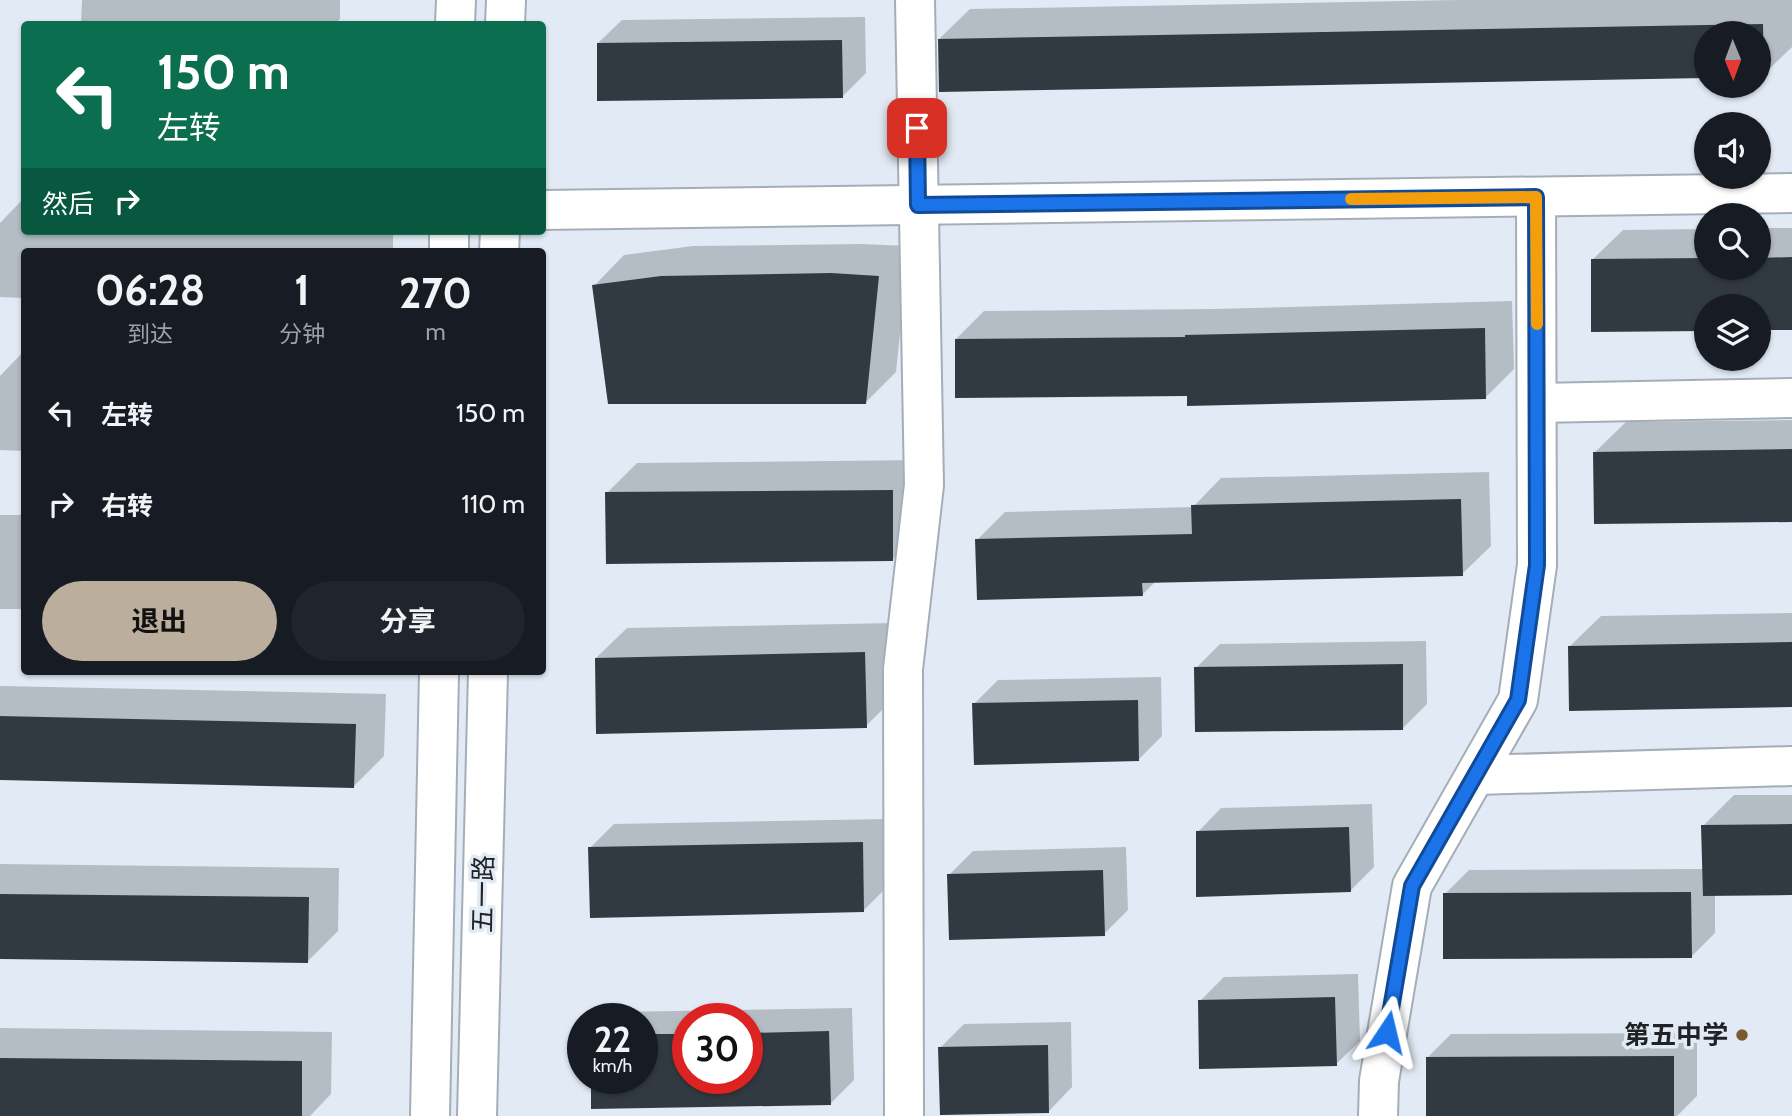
<!DOCTYPE html>
<html lang="zh">
<head>
<meta charset="utf-8">
<style>
	body { margin:0; font-family:Cabin,"Noto Sans SC",sans-serif; background:#20242c; color:#f1f3f6; height:100vh; display:flex; flex-direction:column; font-size:26px; white-space:nowrap }
	* { box-sizing:border-box; margin:0 }
	p { font-size:23px; color:#9ea1a6 }
	.icon { flex:none; width:38px; height:38px; fill:none; stroke:currentColor; stroke-width:2; stroke-linecap:round; stroke-linejoin:round }
	.map { position:relative; flex:1; overflow:hidden }
	.details { position:absolute; left:21px; top:248px; width:525px; height:427px; display:flex; flex-direction:column; background:#171b24; border-radius:7px; box-shadow:0 2px 5px #0004 }
	.details>* { flex:none }
	.banner { position:absolute; left:21px; top:21px; width:525px; height:214px; border-radius:7px; box-shadow:0 2px 5px #0004; background:#0b6e4f; color:#fff; overflow:hidden }
	.needle { width:46px; rotate:179deg }
	.buttons { position:absolute; left:1694px; top:21px; display:grid; gap:14px }
	.buttons a { display:grid; place-items:center; width:77px; height:77px; border-radius:50%; background:#171b24; box-shadow:0 2px 5px #0004; font-size:35px }
	.speed { position:absolute; left:567px; top:1003px; display:flex; gap:14px; font-size:35px; font-weight:700; text-align:center }
	.speed>* { display:grid; place-content:center; width:91px; height:91px; border-radius:50%; background:#171b24; box-shadow:0 2px 5px #0004; line-height:1 }
	.speed small { font-size:18px; font-weight:400 }
	.speed .limit { border:10px solid #d22; background:#fff; color:#111 }
	.pin { position:absolute; display:grid; place-items:center; width:60px; height:60px; color:#fff; margin:-30px; border-radius:14px; box-shadow:0 4px 10px #0006 }
	.me { position:absolute; width:77px; margin:-38px; rotate:10deg; stroke-linejoin:round; filter:drop-shadow(0 0 5px #0008) }
	.turn { display:flex; align-items:center; gap:24px; height:147px; padding:0 21px; font-size:32px }
	.turn .icon { width:91px; height:91px; stroke-width:2.5 }
	.turn b { display:block; font-size:49px; line-height:60px }
	.then { display:flex; align-items:center; height:66px; padding:0 21px; background:#0003; gap:14px; font-size:26px }
	.eta { display:flex; justify-content:space-evenly; align-items:center; height:119px; text-align:center }
	.eta b { font-size:42px; font-weight:700; line-height:49px }
	.cta { display:flex; gap:14px; margin-top:auto; padding:14px 21px }
	.cta a { flex:1; height:80px; border-radius:42px; background:#bcae9d; color:#111; font-size:28px; font-weight:700; line-height:80px; text-align:center }
	.cta a+a { background:#20242c; color:#f1f3f6 }
	ul { padding:0; list-style:none }
	li { display:flex; align-items:center; gap:21px; height:91px; padding:0 21px }
	li div { flex:1 }
	li b { display:block; font-size:26px }
	li em { font-style:normal }
	.map>svg:first-child { display:block }
</style>
</head>
<body>
<div class="map">
<svg width="1792" height="1116" viewBox="0 0 1792 1116">
	<rect width="100%" height="100%" fill="#e2ebf5"/>
	<!-- shadow -->
	<g fill="#0003" fill-rule="evenodd">
		<path d="M 82,0 L 340,0 L 340,19 L 334,24 L 81,24 Z"/>
		<path d="M 1457,0 L 1792,0 L 1792,47 L 1763,75 L 1759,76 L 1759,33 L 1706,33 L 1706,76 L 940,90 L 939,39 L 970,9 Z"/>
		<path d="M 865,17 L 866,73 L 842,97 L 598,43 L 622,20 Z"/>
		<path d="M 24,198 L 24,231 L 393,231 L 393,252 L 24,252 L 24,298 L 0,297 L 0,223 Z"/>
		<path d="M 1759,228 L 1792,228 L 1792,328 L 1759,328 L 1759,306 L 1706,306 L 1706,329 L 1593,330 L 1592,260 L 1623,230 L 1706,229 L 1706,268 L 1759,268 Z"/>
		<path d="M 862,244 L 909,246 L 896,372 L 866,402 L 594,286 L 624,255 L 693,246 Z"/>
		<path d="M 1512,301 L 1514,369 L 1486,397 L 1188,394 L 956,339 L 984,311 L 1213,309 Z"/>
		<path d="M 24,351 L 24,451 L 0,450 L 0,376 Z"/>
		<path d="M 1792,420 L 1792,520 L 1595,452 L 1626,422 Z"/>
		<path d="M 923,460 L 923,529 L 893,559 L 607,493 L 637,463 Z"/>
		<path d="M 1489,472 L 1491,546 L 1462,574 L 1156,581 L 1142,595 L 977,540 L 1005,512 L 1193,507 L 1221,478 Z"/>
		<rect x="0" y="515" width="24" height="94"/>
		<path d="M 1792,613 L 1792,706 L 1570,646 L 1601,616 Z"/>
		<path d="M 895,623 L 896,696 L 866,726 L 596,658 L 627,628 Z"/>
		<path d="M 1426,641 L 1427,704 L 1403,728 L 1196,668 L 1220,644 Z"/>
		<path d="M 1161,677 L 1162,736 L 1139,759 L 974,704 L 998,680 Z"/>
		<path d="M 0,686 L 386,694 L 384,756 L 354,786 L 0,779 Z"/>
		<path d="M 1734,795 L 1792,795 L 1792,893 L 1715,894 L 1715,933 L 1691,957 L 1445,894 L 1469,870 L 1704,869 L 1703,826 Z"/>
		<path d="M 1372,804 L 1374,867 L 1350,891 L 1198,832 L 1221,808 Z"/>
		<path d="M 886,819 L 887,887 L 863,911 L 590,848 L 614,824 Z"/>
		<path d="M 1126,847 L 1128,910 L 1104,934 L 949,875 L 973,851 Z"/>
		<path d="M 0,864 L 339,868 L 338,931 L 308,961 L 0,957 Z"/>
		<path d="M 1358,974 L 1360,1041 L 1336,1064 L 1200,1001 L 1224,977 Z"/>
		<path d="M 852,1008 L 854,1080 L 830,1104 L 593,1078 L 642,1078 L 642,1018 L 610,1018 L 616,1012 ZM 688,1018 L 747,1018 L 747,1078 L 688,1078 Z"/>
		<path d="M 1071,1022 L 1072,1087 L 1049,1111 L 940,1048 L 964,1024 Z"/>
		<path d="M 0,1028 L 332,1032 L 331,1094 L 310,1116 L 0,1116 Z"/>
		<path d="M 1697,1033 L 1697,1096 L 1677,1116 L 1427,1116 L 1427,1058 L 1451,1034 Z"/>
	</g>
	<!-- building -->
	<g fill="#323a41">
		<path d="M 1763,24 L 1764,77 L 1759,77 L 1759,33 L 1706,33 L 1706,78 L 939,92 L 938,39 Z"/>
		<path d="M 842,40 L 843,98 L 597,101 L 597,43 Z"/>
		<path d="M 1792,257 L 1792,330 L 1759,330 L 1759,306 L 1706,306 L 1706,331 L 1591,332 L 1591,259 L 1706,258 L 1706,268 L 1759,268 L 1759,258 Z"/>
		<path d="M 831,273 L 879,276 L 866,404 L 608,404 L 592,285 L 661,276 Z"/>
		<path d="M 1485,328 L 1486,399 L 1187,406 L 1187,396 L 955,398 L 955,339 L 1185,337 L 1185,335 Z"/>
		<path d="M 1792,449 L 1792,522 L 1594,524 L 1593,452 Z"/>
		<path d="M 893,490 L 893,561 L 606,564 L 605,492 Z"/>
		<path d="M 1461,499 L 1463,576 L 1142,583 L 1143,596 L 977,600 L 975,539 L 1192,534 L 1191,505 Z"/>
		<path d="M 1792,642 L 1792,707 L 1569,711 L 1568,646 Z"/>
		<path d="M 865,652 L 867,728 L 596,734 L 595,658 Z"/>
		<path d="M 1403,664 L 1403,730 L 1195,732 L 1194,667 Z"/>
		<path d="M 1138,700 L 1139,761 L 974,765 L 972,703 Z"/>
		<path d="M 0,716 L 356,724 L 354,788 L 0,780 Z"/>
		<path d="M 1792,824 L 1792,895 L 1703,896 L 1701,825 Z"/>
		<path d="M 1349,827 L 1351,892 L 1196,897 L 1196,831 Z"/>
		<path d="M 863,842 L 864,912 L 590,918 L 588,847 Z"/>
		<path d="M 1103,870 L 1105,936 L 949,940 L 947,874 Z"/>
		<path d="M 1691,892 L 1692,958 L 1443,959 L 1443,893 Z"/>
		<path d="M 0,894 L 309,897 L 308,963 L 0,959 Z"/>
		<path d="M 1335,997 L 1337,1066 L 1199,1069 L 1198,1000 Z"/>
		<path d="M 829,1031 L 831,1105 L 591,1109 L 591,1078 L 642,1078 L 642,1034 L 688,1034 L 688,1078 L 747,1078 L 747,1033 Z"/>
		<path d="M 1048,1045 L 1049,1113 L 940,1115 L 938,1047 Z"/>
		<path d="M 1674,1056 L 1674,1116 L 1426,1116 L 1426,1057 Z"/>
		<path d="M 0,1058 L 302,1061 L 302,1116 L 0,1116 Z"/>
	</g>
	<g fill="none" stroke-linecap="round" stroke-linejoin="round">
		<!-- minor casing -->
		<g stroke="#a5aeb7" stroke-width="42">
			<g id="minor">
				<path d="M 542,210 L 1792,193"/>
				<path d="M 1537,403 L 1792,398"/>
				<path d="M 1476,775 L 1792,766"/>
				<path d="M 904,1116 L 903,669 L 924,485 L 915,0"/>
				<path d="M 1378,1116 L 1379,1081 L 1412,886 L 1518,700 L 1537,565 L 1536,197"/>
			</g>
		</g>
		<!-- tertiary casing -->
		<g stroke="#a5aeb7" stroke-width="42">
			<g id="tertiary">
				<path d="M 455,24 L 456,0"/>
				<path d="M 505,24 L 506,0"/>
				<path d="M 449,252 L 449,231"/>
				<path d="M 499,252 L 500,231"/>
				<path d="M 430,1116 L 439,672"/>
				<path d="M 477,1116 L 488,672"/>
			</g>
		</g>
		<!-- minor -->
		<use href="#minor" stroke="#fff" stroke-width="38"/>
		<!-- tertiary -->
		<use href="#tertiary" stroke="#fff" stroke-width="38"/>
	</g>
	<g fill="none" stroke-linecap="round" stroke-linejoin="round">
		<!-- route casing -->
		<g stroke="#114b97" stroke-width="18">
			<path id="route" d="M 917,128 L 918,205 L 1536,197 L 1537,565 L 1518,700 L 1412,886 L 1387,1032"/>
		</g>
		<!-- route -->
		<use href="#route" stroke="#1a73e8" stroke-width="12"/>
		<!-- slow -->
		<path stroke="#f59e0b" stroke-width="12" d="M 1351,199 L 1536,197 L 1537,324"/>
	</g>
	<!-- markers -->
	<circle fill="#7c5a31" stroke="#e2ebf5" stroke-width="2.5" cx="1742" cy="1035" r="7"/>
	<g text-anchor="middle" stroke-width="7" stroke-linejoin="round" paint-order="stroke">
		<!-- street labels -->
		<g font-size="26" fill="#1f2326" stroke="#e2ebf5">
			<text transform="translate(483 894) rotate(-89)" y="9">五一路</text>
		</g>
		<!-- poi labels -->
		<g font-size="26" font-weight="bold" fill="#1f2326" stroke="#e2ebf5" text-anchor="end">
			<text x="1728" y="1044">第五中学</text>
		</g>
	</g>
</svg>
<div class="buttons">
<a><svg class="needle" viewBox="-14 -14 28 28"><path d="M0-13l5 13h-10z" fill="#e53935"/><path d="M0 13l5-13h-10z" fill="#9ea1a6"/></svg></a>
<a><svg class="icon" aria-label="sound" viewBox="0 0 24 24"><path d="M4 9h4l5-4v14l-5-4H4zM17 9q2 3 0 6"/></svg></a>
<a><svg class="icon" aria-label="search" viewBox="0 0 24 24"><circle cx="10" cy="10" r="6"/><path d="M15 15l6 6"/></svg></a>
<a><svg class="icon" aria-label="layers" viewBox="0 0 24 24"><path d="M12 4l9 5-9 5-9-5zM3 14l9 5 9-5"/></svg></a>
</div>
<div class="speed"><div>22<small>km/h</small></div><div class="limit">30</div></div>
<div class="pin" style="left:917px;top:128px;background:#d93025"><svg class="icon" aria-label="arrive" viewBox="0 0 24 24"><path d="M6 21V4h12l-3 4 3 4H6"/></svg></div>
<svg class="me" style="left:1387px;top:1032px" viewBox="-20 -20 40 40"><path d="M0-17L14 15 0 8-14 15z" fill="#1a73e8" stroke="#fff" stroke-width="4"/></svg>
<div class="banner">
<div class="turn"><svg class="icon" aria-label="left" viewBox="0 0 24 24"><path d="M17 20v-9H6M10 6l-5 5 5 5"/></svg><div><b>150 m</b>左转</div></div>
<div class="then">然后<svg class="icon" aria-label="right" viewBox="0 0 24 24"><path d="M7 20v-9h11M14 6l5 5-5 5"/></svg></div>
</div>
<section class="details">
<div class="eta">
<div><b>06:28</b><p>到达</p></div>
<div><b>1</b><p>分钟</p></div>
<div><b>270</b><p>m</p></div>
</div>
<ul>
<li><svg class="icon" aria-label="left" viewBox="0 0 24 24"><path d="M17 20v-9H6M10 6l-5 5 5 5"/></svg><div><b>左转</b></div><em>150 m</em></li>
<li><svg class="icon" aria-label="right" viewBox="0 0 24 24"><path d="M7 20v-9h11M14 6l5 5-5 5"/></svg><div><b>右转</b></div><em>110 m</em></li>
</ul>
<div class="cta"><a>退出</a><a>分享</a></div>
</section>
</div>
</body>
</html>
